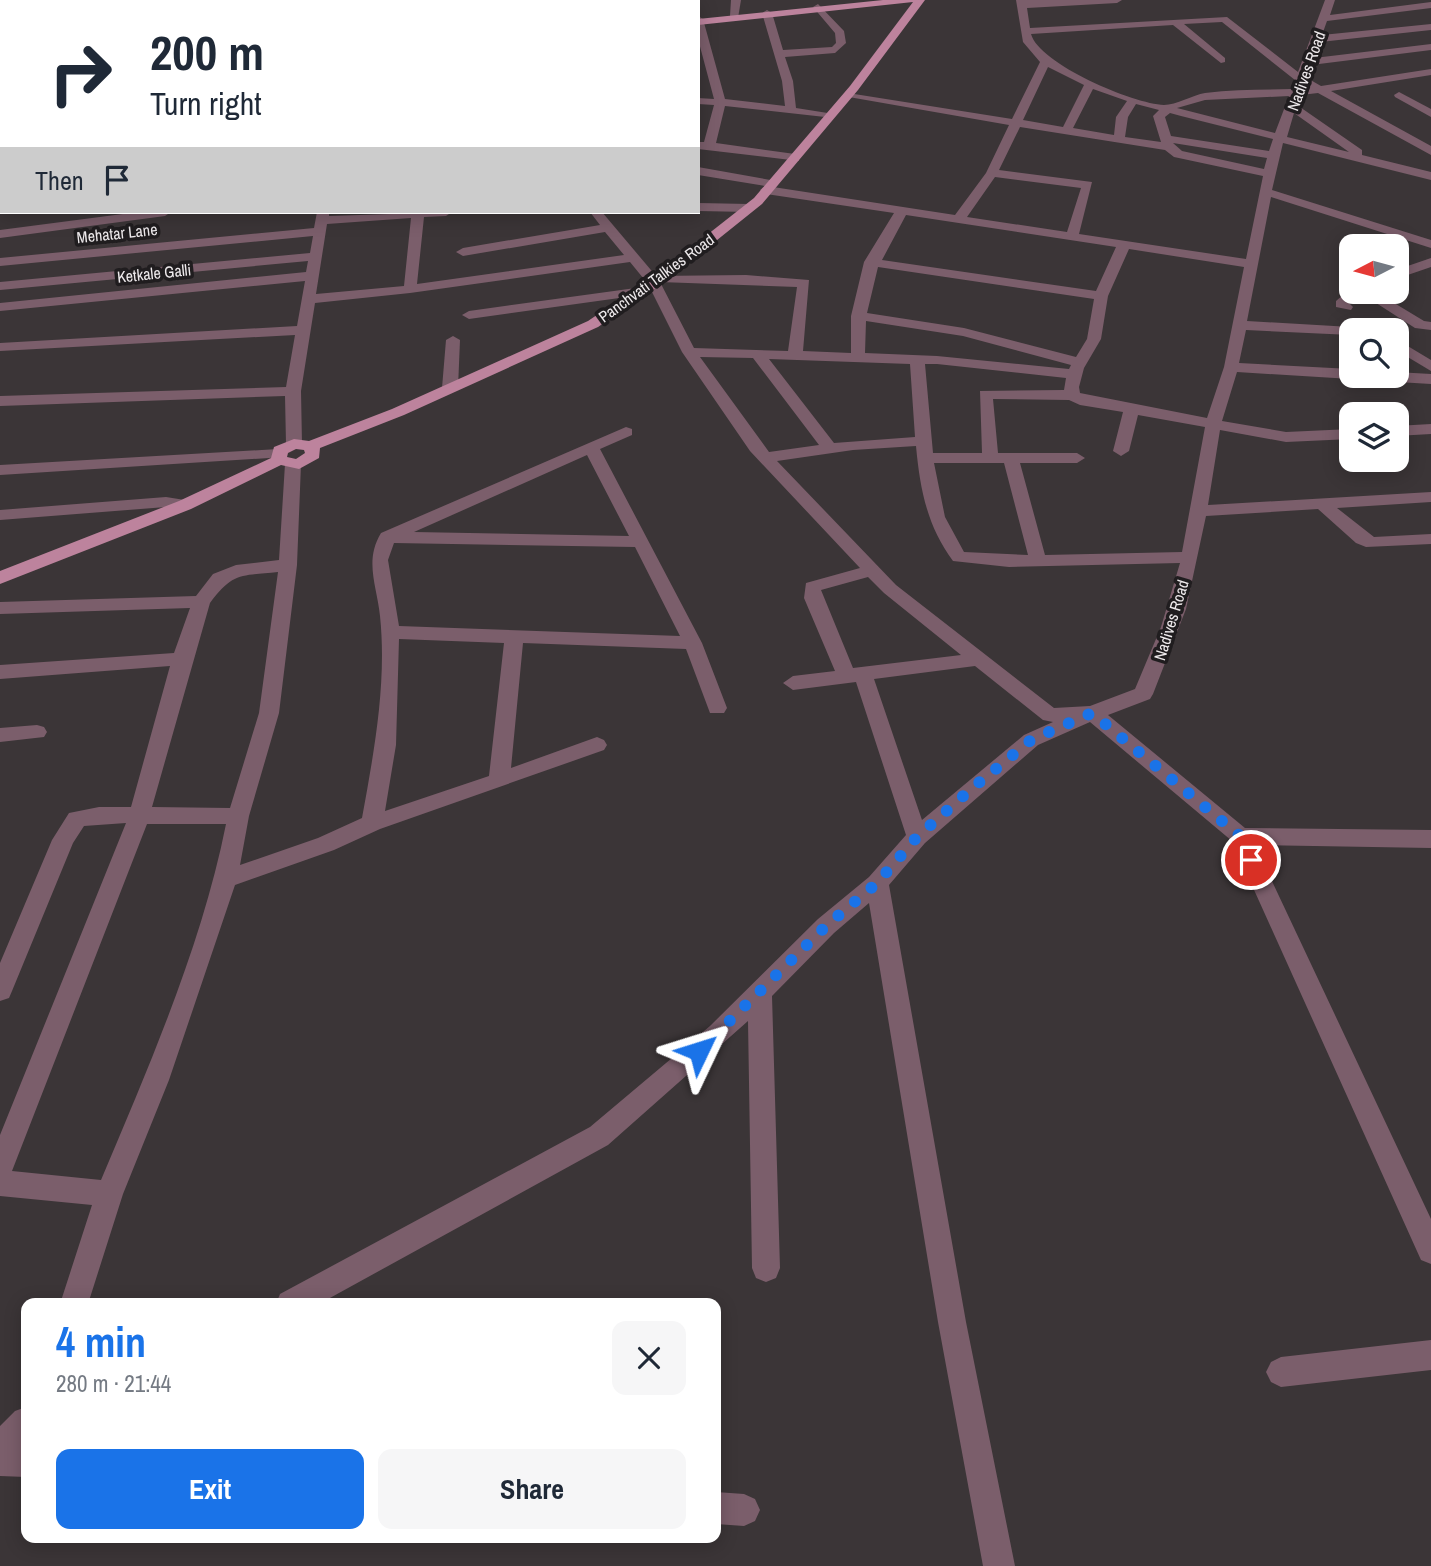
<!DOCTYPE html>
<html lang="en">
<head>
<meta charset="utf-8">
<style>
	body { margin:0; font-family:"Archivo Narrow",sans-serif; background:#f6f6f7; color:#1f2937; height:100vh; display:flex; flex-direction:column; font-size:26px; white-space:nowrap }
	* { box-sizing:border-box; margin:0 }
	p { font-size:23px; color:#747a83 }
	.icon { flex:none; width:38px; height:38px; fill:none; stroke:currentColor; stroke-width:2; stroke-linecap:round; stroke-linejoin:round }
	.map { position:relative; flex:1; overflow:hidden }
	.sheet { position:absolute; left:21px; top:1298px; width:700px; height:245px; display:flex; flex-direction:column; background:#fff; border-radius:14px; box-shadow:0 4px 18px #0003 }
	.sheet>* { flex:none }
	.guide { position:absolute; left:0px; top:0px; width:700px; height:214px; box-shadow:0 4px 18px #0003; background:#fff; color:#1f2937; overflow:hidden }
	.needle { width:46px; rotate:264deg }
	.fabs { position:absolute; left:1339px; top:234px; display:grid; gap:14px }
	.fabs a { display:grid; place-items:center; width:70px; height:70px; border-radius:14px; background:#fff; box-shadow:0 4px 18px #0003; font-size:35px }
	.pin { position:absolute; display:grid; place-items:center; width:60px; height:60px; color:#fff; margin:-30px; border:4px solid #fff; border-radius:50%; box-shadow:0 2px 7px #0007 }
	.me { position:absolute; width:77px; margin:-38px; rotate:49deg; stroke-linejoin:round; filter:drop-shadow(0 0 5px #0008) }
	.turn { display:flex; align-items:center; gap:24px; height:147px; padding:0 35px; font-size:32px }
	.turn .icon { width:91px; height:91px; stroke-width:2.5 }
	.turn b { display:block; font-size:49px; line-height:60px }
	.then { display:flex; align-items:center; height:66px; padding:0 35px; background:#0003; gap:14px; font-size:26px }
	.round { display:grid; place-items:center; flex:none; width:74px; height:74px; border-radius:14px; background:#f6f6f7 }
	.summary { display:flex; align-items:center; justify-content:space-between; height:119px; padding:0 35px }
	h1 { font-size:42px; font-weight:800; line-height:52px; color:#1a73e8 }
	.cta { display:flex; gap:14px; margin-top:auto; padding:14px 35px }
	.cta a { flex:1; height:80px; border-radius:14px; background:#1a73e8; color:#fff; font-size:28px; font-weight:800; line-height:80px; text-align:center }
	.cta a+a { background:#f6f6f7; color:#1f2937 }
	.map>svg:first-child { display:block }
</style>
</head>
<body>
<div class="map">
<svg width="1431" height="1566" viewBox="0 0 1431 1566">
	<rect width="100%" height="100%" fill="#3b3537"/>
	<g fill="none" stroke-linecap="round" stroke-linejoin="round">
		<!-- minor -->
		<g fill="#7b5e6b" fill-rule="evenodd">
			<path d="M 162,0 L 172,0 L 173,2 L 163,2 Z"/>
			<path d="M 233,0 L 243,0 L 244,2 L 234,2 Z"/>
			<path d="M 301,0 L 311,0 L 312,2 L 302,2 Z"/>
			<path d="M 324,0 L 335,0 L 337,2 L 325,2 Z"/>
			<path d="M 379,0 L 403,0 L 377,2 Z"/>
			<rect x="481" y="0" width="10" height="2"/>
			<path d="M 545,0 L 555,0 L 556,2 L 546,2 Z"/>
			<rect x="621" y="0" width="10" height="2"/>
			<rect x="688" y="0" width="10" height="2"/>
			<path d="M 731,0 L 741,0 L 738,18 L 730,16 Z"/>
			<path d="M 1016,0 L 1122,0 L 1117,3 L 1027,8 L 1030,28 L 1227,17 L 1298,72 L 1325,0 L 1335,0 L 1330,15 L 1431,2 L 1431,8 L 1327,21 L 1322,35 L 1431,24 L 1431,30 L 1320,42 L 1314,58 L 1431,44 L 1431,50 L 1311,65 L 1307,78 L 1321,86 L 1431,69 L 1431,75 L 1331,91 L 1431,146 L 1431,155 L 1318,93 L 1301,95 L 1297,105 L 1362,150 L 1362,155 L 1431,172 L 1431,180 L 1283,143 L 1272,190 L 1431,240 L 1431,248 L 1271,197 L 1247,321 L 1351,327 L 1358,331 L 1351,331 L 1351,335 L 1246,330 L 1239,363 L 1351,369 L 1351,376 L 1357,376 L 1351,379 L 1237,372 L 1222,421 L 1286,432 L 1351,429 L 1351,439 L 1286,442 L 1220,430 L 1208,505 L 1431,492 L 1431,502 L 1337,508 L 1374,537 L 1431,534 L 1431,544 L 1366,547 L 1356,543 L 1318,509 L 1206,516 L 1186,609 L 1153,694 L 1150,699 L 1108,715 L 1245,828 L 1431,830 L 1431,848 L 1255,845 L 1431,1219 L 1431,1264 L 1421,1260 L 1232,841 L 1090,722 L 1038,745 L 925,843 L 889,885 L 966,1322 L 1015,1566 L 983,1566 L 938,1322 L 869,903 L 834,933 L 772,996 L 780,1268 L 776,1278 L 766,1282 L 756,1278 L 752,1268 L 748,1021 L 608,1145 L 319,1304 L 276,1304 L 280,1294 L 590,1127 L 710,1026 L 818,919 L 869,877 L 906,835 L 856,682 L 793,690 L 783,683 L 793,676 L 835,671 L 804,598 L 806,583 L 860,568 L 750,451 L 682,352 L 648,284 L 630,262 L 410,293 L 315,303 L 301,391 L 302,444 L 294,449 L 286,444 L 285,396 L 0,406 L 0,396 L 286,387 L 295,335 L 0,351 L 0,343 L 297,326 L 305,281 L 0,311 L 0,303 L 306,272 L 308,261 L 0,290 L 0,282 L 310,253 L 313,236 L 0,266 L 0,258 L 314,228 L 317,212 L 329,212 L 329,216 L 452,212 L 446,216 L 424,217 L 417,284 L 624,255 L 605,232 L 463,256 L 456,252 L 463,248 L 600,225 L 590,212 L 602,212 L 656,276 L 746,275 L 809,280 L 803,351 L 851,353 L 851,316 L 864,262 L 894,213 L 766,194 L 760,190 L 765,186 L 698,175 L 698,167 L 776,181 L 778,184 L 773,187 L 955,215 L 986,173 L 1009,125 L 843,96 L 848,93 L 1012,119 L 1040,62 L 1023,42 ZM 1222,22 L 1295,80 L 1292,89 C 1263,90 1234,89 1205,93 C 1193,95 1176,105 1164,105 C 1134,104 1039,64 1031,34 L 1173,25 L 1221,63 L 1225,62 L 1225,58 L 1184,24 ZM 1048,67 L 1084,85 L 1063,127 L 1023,120 ZM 1093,89 L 1127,101 L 1116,117 L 1114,135 L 1073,128 ZM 1289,96 L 1275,133 L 1177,108 L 1205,100 ZM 1136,104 L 1159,110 L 1153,116 L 1161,142 L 1125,137 L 1128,117 ZM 1170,113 L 1181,116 L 1273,139 L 1269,151 L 1171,136 L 1165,117 ZM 1294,113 L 1349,152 L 1287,137 ZM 1020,127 L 1165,150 L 1174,157 L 1263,176 L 1246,259 L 1079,234 L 1092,182 L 999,170 ZM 1173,143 L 1267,158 L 1264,169 L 1182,151 ZM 995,177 L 1081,188 L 1067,232 L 967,217 ZM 906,215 L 1116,247 L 1096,291 L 882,260 ZM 411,218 L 404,286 L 316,294 L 327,224 ZM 1129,249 L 1244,267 L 1224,367 L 1207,418 L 1080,393 L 1079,387 L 1084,368 L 1101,339 L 1108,296 ZM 878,267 L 1094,299 L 1087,339 L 1076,357 L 964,328 L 867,313 ZM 660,282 L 797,287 L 788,351 L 694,348 ZM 866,321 L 963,336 L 1071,365 L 1069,369 L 937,356 L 865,353 ZM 700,357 L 753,358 L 819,445 L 769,452 ZM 769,359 L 910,364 L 915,437 L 834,443 ZM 925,364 L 937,364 L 1066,378 L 1064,390 L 980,391 L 982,453 L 933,453 ZM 993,399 L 1069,400 L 1080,405 L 1123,412 L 1113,451 L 1121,456 L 1129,451 L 1138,415 L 1205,427 L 1182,552 L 1045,555 L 1020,463 L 1077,463 L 1085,458 L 1077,453 L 998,453 ZM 916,446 C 920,489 927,526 953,561 L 1009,567 L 1180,563 L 1161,627 L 1135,689 L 1090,706 L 1054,708 L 896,585 L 777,461 L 853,450 ZM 934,463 L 1004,463 L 1028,555 L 964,552 L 945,517 ZM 868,577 L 884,593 L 961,655 L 853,668 L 821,590 ZM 975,666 L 1043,720 L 1053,722 L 1024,735 L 922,820 L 874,679 Z"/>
			<path d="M 818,4 L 844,31 L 846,43 L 835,53 L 785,57 L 793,81 L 796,108 L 834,114 L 834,118 L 725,106 L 716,143 L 795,154 L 799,155 L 799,161 L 698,149 L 698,142 L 704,142 L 714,105 L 698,104 L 698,98 L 714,99 L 698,39 L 698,16 L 703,19 L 725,99 L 785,106 L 782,81 L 762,13 L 767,10 L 772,13 L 783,50 L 832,47 L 836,43 L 835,33 L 813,7 Z"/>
			<rect x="0" y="5" width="2" height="6"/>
			<rect x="0" y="28" width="2" height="6"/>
			<path d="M 0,48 L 2,48 L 0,56 Z"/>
			<rect x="0" y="69" width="2" height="6"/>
			<path d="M 1399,92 L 1431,109 L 1431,117 L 1395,97 L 1394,95 Z"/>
			<path d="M 0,108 L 2,108 L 0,117 Z"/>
			<path d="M 2,192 L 2,203 L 0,204 L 0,193 Z"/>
			<path d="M 698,203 L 749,204 L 755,208 L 749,212 L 698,211 Z"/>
			<path d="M 138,212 L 171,212 L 165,216 L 0,238 L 0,230 Z"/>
			<path d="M 1431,258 L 1431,267 L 1396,279 L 1396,270 Z"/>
			<path d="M 643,287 L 650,291 L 648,294 L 469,319 L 462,315 L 469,311 Z"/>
			<path d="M 1351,288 L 1351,292 L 1358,292 L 1349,303 L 1353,307 L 1351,310 L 1336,307 L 1336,301 Z"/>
			<path d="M 1359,292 L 1376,292 L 1424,321 L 1431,322 L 1431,330 L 1415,328 Z"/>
			<path d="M 453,336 L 460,340 L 458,388 L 450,393 L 442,388 L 446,340 Z"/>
			<path d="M 1396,339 L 1431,360 L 1431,371 L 1396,350 Z"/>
			<path d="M 1396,372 L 1431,374 L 1431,384 L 1381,381 L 1374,376 L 1396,376 Z"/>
			<path d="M 1431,424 L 1431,434 L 1396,436 L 1396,426 Z"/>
			<path d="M 626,427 L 632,429 L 632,435 L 600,449 L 702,643 L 727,708 L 724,713 L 710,713 L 686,649 L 523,643 L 511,768 L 597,737 L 604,740 L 607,745 L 604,750 L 380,829 L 334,850 L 235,885 L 169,1080 L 123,1194 L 88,1304 L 60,1304 L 92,1205 L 0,1196 L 0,1135 L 126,823 L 84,826 L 73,843 L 12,991 L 9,998 L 0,1001 L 0,963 L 52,840 L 69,813 L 99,807 L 131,807 L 170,666 L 0,679 L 0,665 L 174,653 L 190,608 L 0,614 L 0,602 L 196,596 L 213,574 L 236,565 L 279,560 L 285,464 L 293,459 L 299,461 L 301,464 L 297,565 L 279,713 L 249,816 L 240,865 L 318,838 L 362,818 C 374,752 387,683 380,616 C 377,586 364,561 381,533 ZM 587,455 L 629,536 L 414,532 ZM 394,543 L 635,547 L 680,636 L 399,626 L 388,560 ZM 278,572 L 259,713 L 230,808 L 152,807 L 210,603 C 233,572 241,576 278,572 ZM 399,639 L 504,643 L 489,776 L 385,811 L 396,745 ZM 147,824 L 226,824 C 202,945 149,1066 101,1180 L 12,1171 Z"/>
			<path d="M 278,449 L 286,454 L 284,457 L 0,475 L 0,465 Z"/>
			<path d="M 166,497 L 191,501 L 193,505 L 185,510 L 166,507 L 0,520 L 0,510 Z"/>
			<path d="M 37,725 L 44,727 L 47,732 L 44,737 L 0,742 L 0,728 Z"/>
			<path d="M 1431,1340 L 1431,1370 L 1281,1387 L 1271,1382 L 1266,1372 L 1271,1362 L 1281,1357 Z"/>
			<path d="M 26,1407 L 26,1443 L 23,1446 L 26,1447 L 26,1477 L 0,1476 L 0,1426 L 15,1411 Z"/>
			<path d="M 716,1492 L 744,1494 L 755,1499 L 760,1510 L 755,1521 L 744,1526 L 716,1524 Z"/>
		</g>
		<!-- major -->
		<g fill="#bd839d" fill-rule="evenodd">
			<path d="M 883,0 L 925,0 L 858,90 L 762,204 L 666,281 L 598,327 L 404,415 L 320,448 L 319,458 L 299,469 L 281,465 L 191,509 L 0,584 L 0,571 L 179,501 L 271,458 L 274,447 L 294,439 L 309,441 L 392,409 L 588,321 L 656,275 L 754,198 L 850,86 L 913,2 L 698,25 L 698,19 ZM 296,449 L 304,450 L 305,453 L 296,459 L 287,457 L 288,453 Z"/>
			<rect x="0" y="142" width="2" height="8"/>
		</g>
	</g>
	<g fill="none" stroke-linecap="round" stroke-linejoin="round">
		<!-- route -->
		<path stroke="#1a73e8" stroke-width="12" stroke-dasharray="0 21.6" d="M 699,1051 L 826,926 L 877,883 L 917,837 L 970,790 L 1031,740 L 1092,713 L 1240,836 L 1251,860"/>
	</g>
	<g text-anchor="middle" stroke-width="7" stroke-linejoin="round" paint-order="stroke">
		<!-- far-street labels -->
		<g font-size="16" fill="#eeeaec" stroke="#201d1f">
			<text transform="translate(1306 71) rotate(-70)" y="6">Nadives Road</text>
			<text transform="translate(117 233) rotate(-6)" y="6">Mehatar Lane</text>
			<text transform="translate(154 273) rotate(-6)" y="6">Ketkale Galli</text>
			<text transform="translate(656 278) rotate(-36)" y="6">Panchvati Talkies Road</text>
			<text transform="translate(1171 620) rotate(-73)" y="6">Nadives Road</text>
		</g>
	</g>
</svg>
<div class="fabs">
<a><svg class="needle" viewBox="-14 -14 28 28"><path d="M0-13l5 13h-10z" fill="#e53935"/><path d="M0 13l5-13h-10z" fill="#747a83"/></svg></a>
<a><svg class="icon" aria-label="search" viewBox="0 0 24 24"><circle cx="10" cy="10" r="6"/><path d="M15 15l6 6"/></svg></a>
<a><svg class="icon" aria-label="layers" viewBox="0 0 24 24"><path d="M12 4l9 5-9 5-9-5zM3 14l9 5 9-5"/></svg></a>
</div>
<div class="pin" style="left:1251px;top:860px;background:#d93025"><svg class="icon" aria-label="arrive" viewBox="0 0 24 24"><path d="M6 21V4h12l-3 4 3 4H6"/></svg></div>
<svg class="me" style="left:699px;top:1051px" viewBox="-20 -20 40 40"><path d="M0-17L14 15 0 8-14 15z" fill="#1a73e8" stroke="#fff" stroke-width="4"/></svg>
<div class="guide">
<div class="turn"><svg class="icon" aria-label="right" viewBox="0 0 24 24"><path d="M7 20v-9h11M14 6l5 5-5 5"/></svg><div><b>200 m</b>Turn right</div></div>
<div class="then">Then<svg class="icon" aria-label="arrive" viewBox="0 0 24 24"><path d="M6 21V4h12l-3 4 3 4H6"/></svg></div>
</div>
<section class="sheet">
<div class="summary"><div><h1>4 min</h1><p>280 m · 21:44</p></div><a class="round"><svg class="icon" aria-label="close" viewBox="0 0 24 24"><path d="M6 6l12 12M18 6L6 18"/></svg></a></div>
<div class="cta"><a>Exit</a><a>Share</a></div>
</section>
</div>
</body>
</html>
